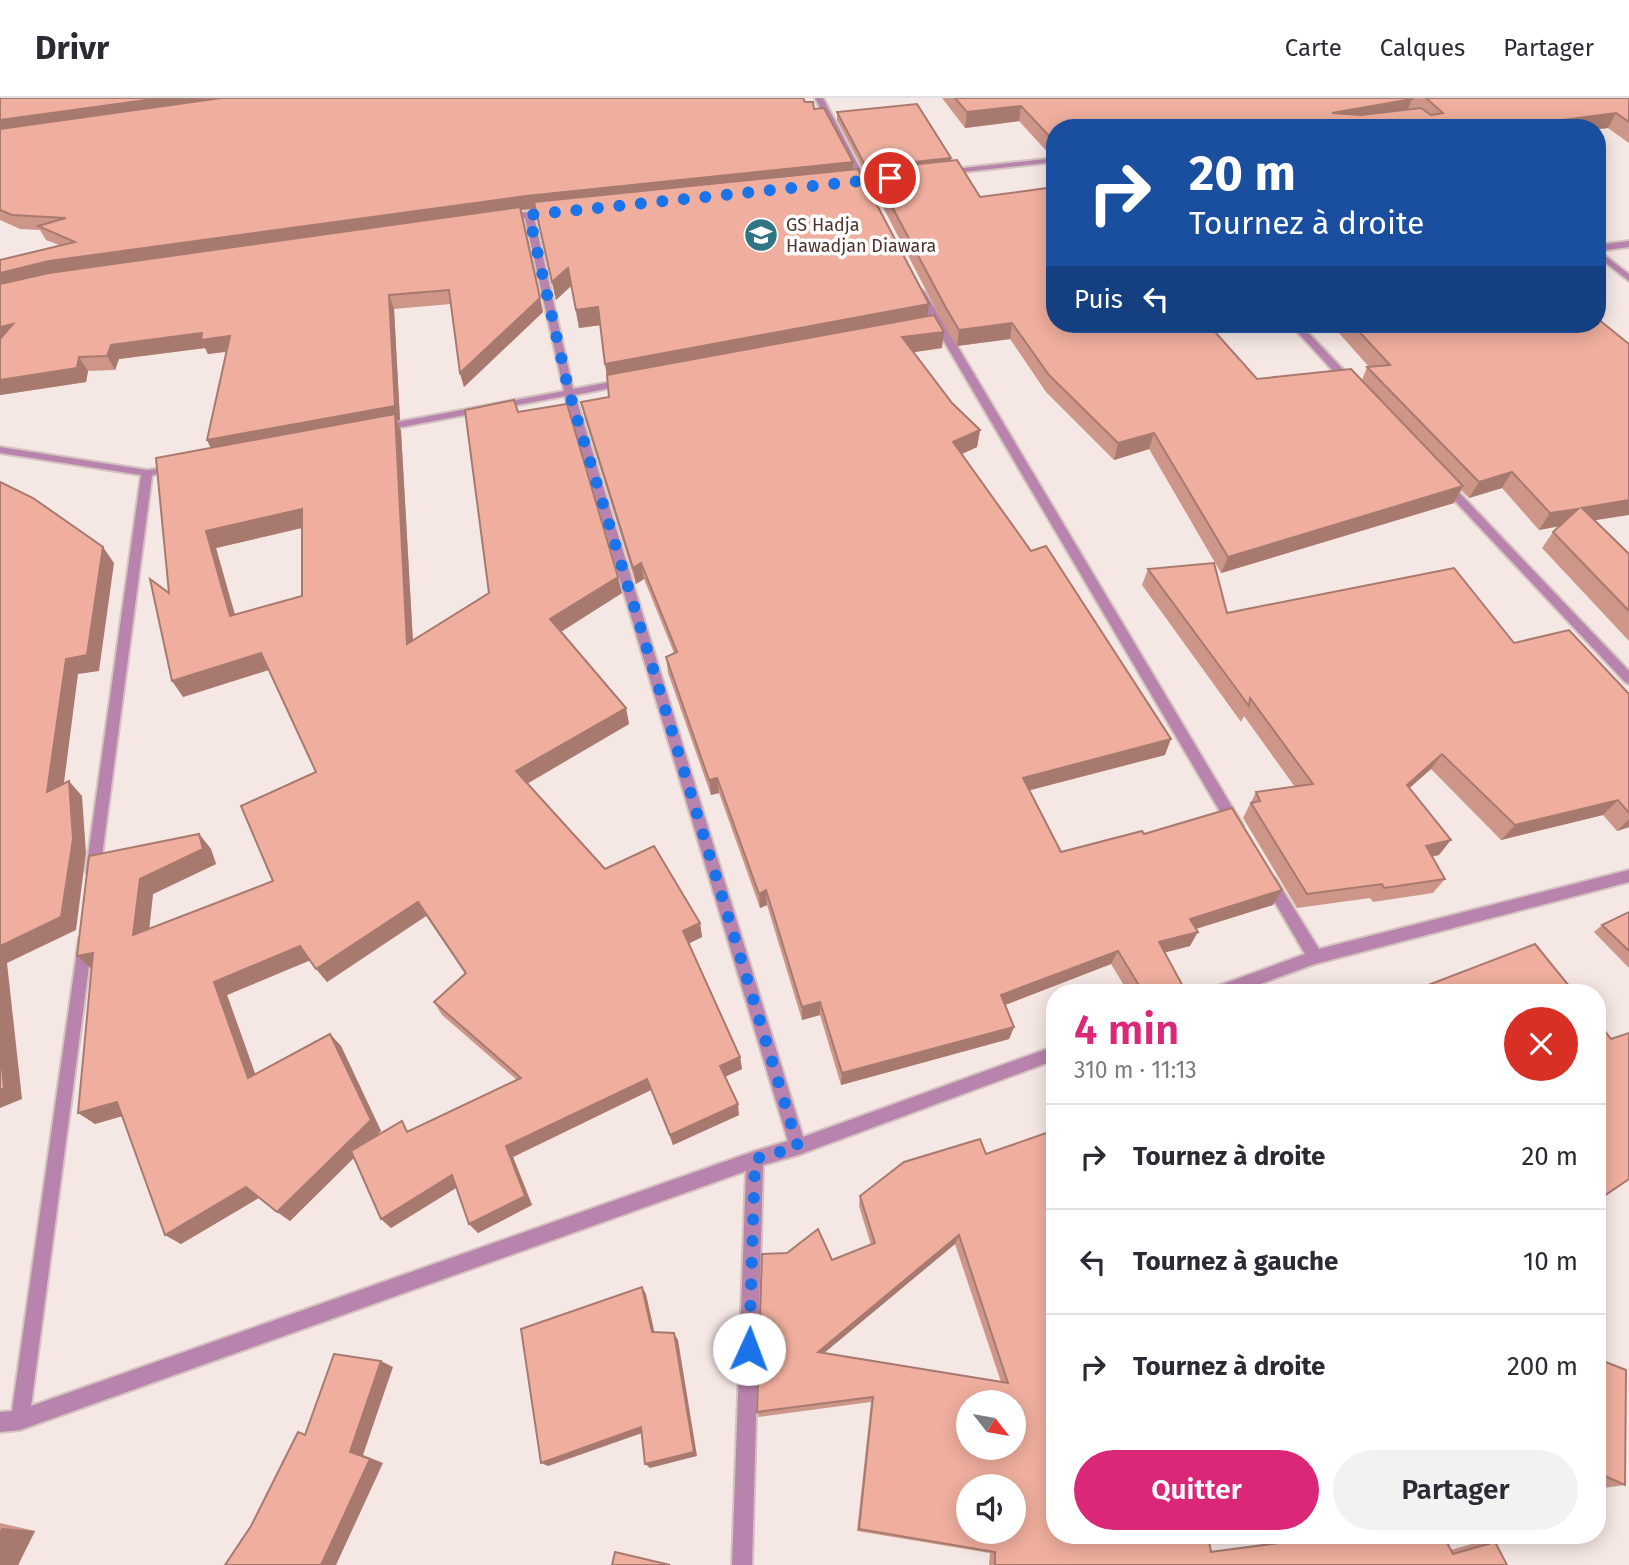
<!DOCTYPE html>
<html lang="fr">
<head>
<meta charset="utf-8">
<style>
	body { margin:0; font-family:"Fira Sans",sans-serif; background:#f2f2f3; color:#2b2b33; height:100vh; display:flex; flex-direction:column; font-size:26px; white-space:nowrap }
	* { box-sizing:border-box; margin:0 }
	p { font-size:23px; color:#7c7c81 }
	.icon { flex:none; width:38px; height:38px; fill:none; stroke:currentColor; stroke-width:2; stroke-linecap:round; stroke-linejoin:round }
	.map { position:relative; flex:1; overflow:hidden }
	.sheet { position:absolute; left:1046px; top:886px; width:560px; height:560px; display:flex; flex-direction:column; background:#fff; border-radius:28px; box-shadow:0 4px 18px #0003 }
	.sheet>* { flex:none }
	.top-card { position:absolute; left:1046px; top:21px; width:560px; height:214px; border-radius:28px; box-shadow:0 4px 18px #0003; background:#1a4fa0; color:#fff; overflow:hidden }
	.needle { width:46px; rotate:121deg }
	.fabs { position:absolute; left:956px; top:1292px; display:grid; gap:14px }
	.fabs a { display:grid; place-items:center; width:70px; height:70px; border-radius:50%; background:#fff; box-shadow:0 4px 18px #0003; font-size:35px }
	.pin { position:absolute; display:grid; place-items:center; width:60px; height:60px; color:#fff; margin:-30px; border:4px solid #fff; border-radius:50%; box-shadow:0 2px 7px #0007 }
	.me { position:absolute; width:77px; margin:-38px; rotate:2deg; stroke-linejoin:round; filter:drop-shadow(0 0 5px #0008) }
	.turn { display:flex; align-items:center; gap:24px; height:147px; padding:0 28px; font-size:32px }
	.turn .icon { width:91px; height:91px; stroke-width:2.5 }
	.turn b { display:block; font-size:49px; line-height:60px }
	.then { display:flex; align-items:center; height:66px; padding:0 28px; background:#0003; gap:14px; font-size:26px }
	.round { display:grid; place-items:center; flex:none; width:74px; height:74px; border-radius:37px; background:#f2f2f3 }
	.headline { display:flex; align-items:center; justify-content:space-between; height:119px; padding:0 28px }
	h1 { font-size:42px; font-weight:600; line-height:52px; color:#db2777 }
	.button { display:flex; gap:14px; margin-top:auto; padding:14px 28px }
	.button a { flex:1; height:80px; border-radius:42px; background:#db2777; color:#fff; font-size:28px; font-weight:600; line-height:80px; text-align:center }
	.button a+a { background:#f2f2f3; color:#2b2b33 }
	ul { padding:0; list-style:none }
	li { display:flex; align-items:center; gap:21px; height:105px; padding:0 28px; border-top:2px solid #e1e1e2 }
	li div { flex:1 }
	li b { display:block; font-size:26px }
	li em { font-style:normal }
	header { display:flex; align-items:center; gap:42px; box-sizing:border-box; height:98px; padding:0 35px; background:#fff; border-bottom:2px solid #e1e1e2 }
	header strong { font-size:33px }
	nav { display:flex; gap:38px; margin-inline-start:auto; font-size:24px }
	.map>svg:first-child { display:block }
</style>
</head>
<body>
<header>
<strong>Drivr</strong>
<nav><a>Carte</a><a>Calques</a><a>Partager</a></nav>
</header>
<div class="map">
<svg width="1629" height="1467" viewBox="0 0 1629 1467">
	<rect width="100%" height="100%" fill="#f5e7e4"/>
	<g fill="none" stroke-linecap="round" stroke-linejoin="round">
		<!-- street casing -->
		<g stroke="#d4c3bf" stroke-width="4">
			<g id="street">
				<path d="M 815,0 L 823,0 L 868,86 L 867,88 L 860,86 Z"/>
				<path d="M 1390,0 L 1398,0 L 1434,30 L 1425,30 Z"/>
				<path d="M 1055,60 L 1055,64 L 945,76 L 941,74 L 945,72 Z"/>
				<path d="M 553,111 L 557,114 L 556,116 L 534,119 L 573,291 L 626,281 L 631,284 L 626,287 L 575,297 L 803,1039 L 1055,948 L 1055,962 L 798,1057 L 763,1067 L 752,1467 L 732,1467 L 746,1073 L 20,1332 L 0,1334 L 0,1314 L 12,1313 L 79,840 L 84,838 L 89,840 L 92,845 L 31,1308 L 755,1053 L 788,1043 L 565,298 L 381,333 L 376,330 L 381,327 L 564,293 L 525,120 L 503,123 L 499,120 L 503,117 Z"/>
				<path d="M 1629,143 L 1629,149 L 1599,153 L 1629,176 L 1629,183 L 1598,159 L 1598,147 Z"/>
				<path d="M 920,191 L 925,194 L 1241,724 L 1243,728 L 1241,732 L 1231,732 L 915,194 Z"/>
				<path d="M 1290,226 L 1300,226 L 1355,284 L 1355,288 L 1347,288 Z"/>
				<path d="M 0,349 L 147,372 L 155,371 L 160,374 L 152,378 L 100,773 L 98,777 L 93,779 L 88,777 L 86,773 L 141,377 L 0,355 Z"/>
				<path d="M 1444,382 L 1448,383 L 1629,573 L 1629,586 L 1625,584 L 1440,387 L 1440,383 Z"/>
				<path d="M 1629,772 L 1629,784 L 1315,866 L 1238,894 L 1212,894 L 1215,889 L 1305,856 L 1263,784 L 1265,780 L 1270,778 L 1275,780 L 1319,851 Z"/>
			</g>
		</g>
		<!-- street -->
		<use href="#street" fill="#b883ac" fill-rule="evenodd"/>
	</g>
	<!-- wall -->
	<g fill="#ce9688" fill-rule="evenodd">
		<path d="M 0,0 L 805,4 L 814,11 L 853,71 L 928,218 L 942,250 L 914,254 L 952,305 L 980,332 L 977,349 L 962,356 L 1165,657 L 1030,692 L 1061,754 L 1144,736 L 1273,807 L 1196,830 L 1190,848 L 1164,854 L 1186,894 L 1128,894 L 1111,866 L 1005,907 L 1014,929 L 1009,941 L 841,987 L 820,917 L 802,922 L 767,807 L 760,810 L 719,695 L 711,697 L 668,575 L 666,559 L 674,555 L 644,481 L 636,486 L 585,321 L 581,304 L 609,299 L 601,227 L 579,230 L 571,188 L 556,202 L 535,111 L 521,112 L 543,214 L 464,289 L 460,275 L 451,206 L 394,211 L 400,322 L 397,323 L 401,333 L 413,543 L 489,495 L 518,314 L 622,495 L 561,534 L 626,610 L 629,626 L 527,686 L 605,771 L 700,825 L 702,839 L 689,845 L 740,959 L 742,971 L 725,979 L 739,1017 L 673,1047 L 651,992 L 513,1059 L 532,1107 L 478,1135 L 457,1089 L 391,1130 L 381,1121 L 354,1060 L 290,1123 L 259,1100 L 181,1146 L 165,1137 L 122,1018 L 95,1026 L 91,870 L 199,736 L 211,751 L 216,766 L 153,796 L 149,831 L 273,783 L 316,674 L 269,572 L 183,599 L 169,495 L 211,350 L 207,342 L 226,254 L 208,256 L 205,250 L 119,261 L 115,272 L 88,273 L 86,284 L 0,297 L 59,147 L 46,142 L 40,132 L 20,131 L 0,122 ZM 302,430 L 302,498 L 234,517 L 216,450 ZM 426,818 L 465,876 L 434,904 L 442,917 L 517,982 L 410,1032 L 377,1037 L 381,1033 L 341,948 L 330,936 L 255,976 L 227,897 L 310,862 L 327,884 Z"/>
		<path d="M 942,0 L 1629,0 L 1629,45 L 1608,30 L 1598,31 L 1598,30 L 1055,30 L 1055,58 L 1051,58 L 1019,23 L 965,30 Z"/>
		<path d="M 837,14 L 951,60 L 950,62 L 980,99 L 1257,281 L 1362,282 L 1367,269 L 1369,269 L 1331,226 L 1598,226 L 1595,422 L 1629,456 L 1629,543 L 1542,450 L 1553,434 L 1559,428 L 1539,432 L 1502,390 L 1469,400 L 1461,392 L 1454,405 L 1221,475 L 1149,351 L 1114,362 L 1046,294 L 1010,241 L 957,248 L 944,227 L 871,86 L 872,77 L 866,77 L 837,22 Z"/>
		<path d="M 1148,471 L 1227,515 L 1514,545 L 1629,596 L 1629,729 L 1617,733 L 1603,717 L 1501,742 L 1431,671 L 1409,690 L 1439,757 L 1432,758 L 1445,781 L 1433,795 L 1373,804 L 1370,800 L 1297,810 L 1243,720 L 1256,694 L 1295,689 L 1244,618 L 1241,624 L 1142,487 Z"/>
		<path d="M 1629,814 L 1629,870 L 1594,834 L 1602,827 Z"/>
		<path d="M 986,1056 L 1211,1453 L 1302,1442 L 1299,1437 L 1443,1437 L 1451,1452 L 1475,1445 L 1495,1444 L 1507,1467 L 989,1467 L 990,1455 L 857,1433 L 871,1304 L 759,1319 L 757,1314 L 832,1162 L 871,1147 L 859,1108 L 860,1098 ZM 955,1146 L 1001,1284 L 824,1255 Z"/>
		<path d="M 1598,1261 L 1625,1387 L 1603,1390 L 1598,1387 Z"/>
		<path d="M 0,1425 L 35,1433 L 18,1467 L 0,1467 Z"/>
	</g>
	<!-- shaded-wall -->
	<g fill="#a87a6f">
		<path d="M 161,0 L 260,0 L 0,36 L 0,22 Z"/>
		<path d="M 1412,1 L 1406,16 L 1329,30 L 1332,15 Z"/>
		<path d="M 1021,8 L 1019,23 L 965,30 L 967,14 Z"/>
		<path d="M 1616,15 L 1608,30 L 1598,31 L 1598,30 L 1500,30 Z"/>
		<path d="M 951,60 L 950,68 L 872,71 L 872,77 L 866,77 L 866,69 Z"/>
		<path d="M 853,64 L 853,78 L 529,111 L 57,177 L 0,191 L 0,175 L 49,163 L 526,98 Z"/>
		<path d="M 568,170 L 571,188 L 556,202 L 552,184 Z"/>
		<path d="M 389,197 L 394,211 L 400,322 L 397,323 L 401,333 L 414,563 L 407,546 L 395,323 L 214,357 L 207,342 Z"/>
		<path d="M 540,200 L 543,214 L 464,289 L 460,275 Z"/>
		<path d="M 929,206 L 927,224 L 608,284 L 605,266 Z"/>
		<path d="M 598,209 L 601,227 L 579,230 L 576,212 Z"/>
		<path d="M 1012,225 L 1010,241 L 957,248 L 959,232 Z"/>
		<path d="M 13,226 L 0,245 L 0,229 Z"/>
		<path d="M 944,234 L 942,250 L 901,256 L 902,239 Z"/>
		<path d="M 202,235 L 230,238 L 236,252 L 208,256 L 205,250 L 119,261 L 115,272 L 107,258 L 111,247 Z"/>
		<path d="M 79,259 L 88,273 L 86,284 L 0,297 L 0,282 Z"/>
		<path d="M 980,332 L 977,349 L 951,361 L 953,344 Z"/>
		<path d="M 1154,335 L 1149,351 L 1114,362 L 1118,345 Z"/>
		<path d="M 1512,374 L 1502,390 L 1469,400 L 1479,384 Z"/>
		<path d="M 1463,388 L 1454,405 L 1221,475 L 1228,459 Z"/>
		<path d="M 1629,402 L 1629,417 L 1571,426 L 1582,410 Z"/>
		<path d="M 302,411 L 310,428 L 216,450 L 240,534 L 230,518 L 206,433 Z"/>
		<path d="M 1578,411 L 1566,427 L 1539,432 L 1550,415 Z"/>
		<path d="M 103,449 L 114,465 L 99,573 L 78,576 L 61,708 L 47,694 L 66,561 Z"/>
		<path d="M 641,465 L 644,481 L 636,486 L 633,470 Z"/>
		<path d="M 618,479 L 622,495 L 554,538 L 550,521 Z"/>
		<path d="M 261,555 L 271,571 L 183,599 L 172,583 Z"/>
		<path d="M 626,610 L 629,626 L 521,689 L 516,673 Z"/>
		<path d="M 1171,641 L 1165,657 L 1019,695 L 1023,680 Z"/>
		<path d="M 1442,656 L 1431,671 L 1396,702 L 1407,687 Z"/>
		<path d="M 717,680 L 719,695 L 711,697 L 709,682 Z"/>
		<path d="M 69,683 L 82,698 L 86,755 L 76,832 L 7,865 L 22,1001 L 0,1010 L 0,848 Z"/>
		<path d="M 1618,702 L 1603,717 L 1501,742 L 1515,727 Z"/>
		<path d="M 1629,721 L 1629,729 L 1617,733 Z"/>
		<path d="M 199,736 L 211,751 L 216,766 L 153,796 L 147,851 L 133,837 L 140,781 Z"/>
		<path d="M 1451,742 L 1439,757 L 1415,763 L 1426,748 Z"/>
		<path d="M 766,792 L 767,807 L 760,810 L 759,796 Z"/>
		<path d="M 1282,792 L 1273,807 L 1183,835 L 1190,821 Z"/>
		<path d="M 418,804 L 426,818 L 327,884 L 316,871 Z"/>
		<path d="M 700,825 L 702,839 L 686,847 L 683,833 Z"/>
		<path d="M 1198,834 L 1190,848 L 1152,858 L 1159,844 Z"/>
		<path d="M 300,848 L 311,862 L 227,897 L 261,992 L 248,980 L 214,884 Z"/>
		<path d="M 1118,853 L 1111,866 L 997,910 L 1001,897 Z"/>
		<path d="M 93,855 L 93,872 L 77,858 Z"/>
		<path d="M 820,904 L 820,917 L 802,922 L 802,909 Z"/>
		<path d="M 1014,929 L 1009,941 L 841,987 L 842,975 Z"/>
		<path d="M 330,936 L 341,948 L 381,1033 L 290,1123 L 277,1114 Z"/>
		<path d="M 740,959 L 742,971 L 722,980 L 720,968 Z"/>
		<path d="M 647,981 L 651,992 L 513,1059 L 532,1107 L 478,1135 L 469,1126 L 506,1048 Z"/>
		<path d="M 117,1004 L 133,1015 L 95,1026 L 78,1015 Z"/>
		<path d="M 738,1006 L 739,1017 L 673,1047 L 670,1037 Z"/>
		<path d="M 452,1077 L 461,1087 L 391,1130 L 381,1121 Z"/>
		<path d="M 246,1089 L 260,1099 L 181,1146 L 165,1137 Z"/>
		<path d="M 959,1137 L 955,1146 L 818,1260 L 818,1254 Z"/>
		<path d="M 642,1189 L 646,1196 L 656,1241 L 652,1234 Z"/>
		<path d="M 674,1235 L 678,1242 L 697,1358 L 650,1370 L 645,1366 Z"/>
		<path d="M 381,1263 L 393,1269 L 363,1357 L 383,1365 L 336,1467 L 321,1467 L 350,1354 Z"/>
		<path d="M 641,1329 L 645,1334 L 548,1368 L 541,1365 Z"/>
		<path d="M 2,1430 L 35,1433 L 18,1467 L 0,1467 L 0,1433 Z"/>
	</g>
	<!-- building -->
	<g fill="#f0af9e" stroke="#a87a6f" stroke-width="2" fill-rule="evenodd">
		<path d="M 0,0 L 161,0 L 0,22 Z"/>
		<path d="M 221,0 L 803,0 L 805,4 L 813,4 L 814,11 L 824,10 L 853,64 L 526,98 L 49,163 L 0,175 L 0,162 L 75,144 L 38,128 L 66,120 L 12,117 L 0,112 L 0,31 Z"/>
		<path d="M 955,0 L 1410,0 L 1412,1 L 1332,15 L 1361,17 L 1421,10 L 1431,17 L 1443,15 L 1426,0 L 1629,0 L 1629,24 L 1616,15 L 1500,30 L 1055,30 L 1055,43 L 1053,42 L 1021,8 L 967,14 Z"/>
		<path d="M 917,6 L 951,60 L 866,69 L 837,14 Z"/>
		<path d="M 957,62 L 980,99 L 1055,89 L 1055,226 L 1208,226 L 1257,281 L 1351,271 L 1463,388 L 1228,459 L 1154,335 L 1118,345 L 1049,277 L 1012,225 L 959,232 L 946,210 L 872,71 Z"/>
		<path d="M 858,71 L 929,206 L 605,266 L 598,209 L 576,212 L 568,170 L 552,184 L 534,104 Z"/>
		<path d="M 520,109 L 540,200 L 460,275 L 449,192 L 389,197 L 395,308 L 207,342 L 230,238 L 201,242 L 202,235 L 111,247 L 107,258 L 79,259 L 77,270 L 0,282 L 0,241 L 13,226 L 0,229 L 0,186 L 49,175 Z"/>
		<path d="M 934,217 L 944,234 L 902,239 L 952,305 L 980,332 L 953,344 L 1031,453 L 1046,448 L 1171,641 L 1023,680 L 1061,754 L 1142,733 L 1144,736 L 1232,710 L 1282,792 L 1190,821 L 1198,834 L 1159,844 L 1186,894 L 1143,894 L 1118,853 L 1001,897 L 1014,929 L 842,975 L 820,904 L 802,909 L 766,792 L 759,796 L 717,680 L 709,682 L 666,559 L 677,554 L 641,465 L 633,470 L 581,304 L 609,299 L 607,277 Z"/>
		<path d="M 1598,221 L 1629,246 L 1629,402 L 1582,410 L 1629,456 L 1629,513 L 1553,434 L 1578,411 L 1550,415 L 1512,374 L 1479,384 L 1367,269 L 1390,267 L 1352,226 L 1598,226 Z"/>
		<path d="M 514,302 L 518,314 L 567,306 L 618,479 L 550,521 L 626,610 L 516,673 L 605,771 L 654,748 L 700,825 L 683,833 L 740,959 L 720,968 L 738,1006 L 670,1037 L 647,981 L 506,1048 L 525,1098 L 469,1126 L 452,1077 L 381,1121 L 351,1053 L 402,1023 L 407,1034 L 521,980 L 434,904 L 466,875 L 418,804 L 316,871 L 300,848 L 214,884 L 248,980 L 330,936 L 371,1022 L 277,1114 L 246,1089 L 165,1137 L 117,1004 L 78,1015 L 93,855 L 77,858 L 89,758 L 199,736 L 203,751 L 140,781 L 133,837 L 273,783 L 241,708 L 316,674 L 261,555 L 172,583 L 150,481 L 169,495 L 156,360 L 395,316 L 407,546 L 489,495 L 465,312 ZM 302,411 L 302,498 L 230,518 L 206,433 Z"/>
		<path d="M 0,384 L 33,400 L 103,449 L 87,557 L 66,561 L 47,694 L 69,683 L 73,741 L 61,819 L 0,848 Z"/>
		<path d="M 1214,465 L 1227,515 L 1454,470 L 1514,545 L 1569,532 L 1629,596 L 1629,715 L 1618,702 L 1515,727 L 1442,656 L 1407,687 L 1451,742 L 1426,748 L 1445,781 L 1384,790 L 1382,786 L 1307,796 L 1251,705 L 1260,703 L 1256,694 L 1313,686 L 1250,600 L 1249,608 L 1148,471 Z"/>
		<path d="M 1629,814 L 1629,853 L 1602,827 Z"/>
		<path d="M 1535,846 L 1574,894 L 1410,894 Z"/>
		<path d="M 1598,924 L 1611,941 L 1629,935 L 1629,1081 L 1598,1102 Z"/>
		<path d="M 0,948 L 4,990 L 0,992 Z"/>
		<path d="M 1055,1032 L 1055,1437 L 1208,1437 L 1211,1454 L 1316,1440 L 1315,1437 L 1443,1437 L 1453,1456 L 1495,1444 L 1507,1467 L 995,1467 L 995,1454 L 859,1431 L 873,1299 L 757,1314 L 762,1156 L 787,1155 L 818,1131 L 832,1162 L 875,1145 L 860,1098 L 904,1064 L 980,1041 L 986,1056 ZM 959,1137 L 1008,1285 L 818,1254 ZM 968,1304 L 1013,1304 L 1013,1349 L 968,1349 ZM 968,1388 L 1013,1388 L 1013,1433 L 968,1433 Z"/>
		<path d="M 642,1189 L 652,1234 L 674,1235 L 694,1354 L 645,1366 L 641,1329 L 541,1365 L 521,1231 Z"/>
		<path d="M 334,1256 L 381,1263 L 350,1354 L 370,1361 L 321,1467 L 225,1467 L 251,1428 L 298,1334 L 305,1337 Z"/>
		<path d="M 1598,1261 L 1626,1272 L 1625,1387 L 1598,1375 Z"/>
		<path d="M 615,1454 L 670,1467 L 612,1467 Z"/>
	</g>
	<g fill="none" stroke-linecap="round" stroke-linejoin="round">
		<!-- route -->
		<path stroke="#1a73e8" stroke-width="12" stroke-dasharray="0 21.6" d="M 749,1251 L 755,1061 L 798,1049 L 569,294 L 529,117 L 890,80"/>
	</g>
	<!-- icons -->
	<defs>
		<g id="school-disc" transform="scale(1.75)"><circle r="9.5" fill="#307584" stroke="#fff"/><path d="M0-5L7-2L0 1L-7-2ZM-4 1L0 2.5L4 1V4Q0 6-4 4Z" fill="#fff"/></g>
	</defs>
	<g fill-rule="evenodd">
		<use href="#school-disc" x="761" y="137"/>
	</g>
	<g text-anchor="middle" stroke-width="7" stroke-linejoin="round" paint-order="stroke">
		<!-- far-poi labels -->
		<g font-size="18" fill="#4e342d" stroke="#fff" text-anchor="start">
			<text x="786" y="133">GS Hadja<tspan x="786" dy="21">Hawadjan Diawara</tspan></text>
		</g>
	</g>
</svg>
<div class="fabs">
<a><svg class="needle" viewBox="-14 -14 28 28"><path d="M0-13l5 13h-10z" fill="#e53935"/><path d="M0 13l5-13h-10z" fill="#7c7c81"/></svg></a>
<a><svg class="icon" aria-label="sound" viewBox="0 0 24 24"><path d="M4 9h4l5-4v14l-5-4H4zM17 9q2 3 0 6"/></svg></a>
</div>
<div class="pin" style="left:890px;top:80px;background:#d93025"><svg class="icon" aria-label="arrive" viewBox="0 0 24 24"><path d="M6 21V4h12l-3 4 3 4H6"/></svg></div>
<svg class="me" style="left:749px;top:1251px" viewBox="-20 -20 40 40"><circle r="19" fill="#fff"/><path d="M0-13L10 11 0 6-10 11z" fill="#1a73e8"/></svg>
<div class="top-card">
<div class="turn"><svg class="icon" aria-label="right" viewBox="0 0 24 24"><path d="M7 20v-9h11M14 6l5 5-5 5"/></svg><div><b>20 m</b>Tournez à droite</div></div>
<div class="then">Puis<svg class="icon" aria-label="left" viewBox="0 0 24 24"><path d="M17 20v-9H6M10 6l-5 5 5 5"/></svg></div>
</div>
<section class="sheet">
<div class="headline"><div><h1>4 min</h1><p>310 m · 11:13</p></div><a class="round" style="background:#d93025;color:#fff"><svg class="icon" aria-label="close" viewBox="0 0 24 24"><path d="M6 6l12 12M18 6L6 18"/></svg></a></div>
<ul>
<li><svg class="icon" aria-label="right" viewBox="0 0 24 24"><path d="M7 20v-9h11M14 6l5 5-5 5"/></svg><div><b>Tournez à droite</b></div><em>20 m</em></li>
<li><svg class="icon" aria-label="left" viewBox="0 0 24 24"><path d="M17 20v-9H6M10 6l-5 5 5 5"/></svg><div><b>Tournez à gauche</b></div><em>10 m</em></li>
<li><svg class="icon" aria-label="right" viewBox="0 0 24 24"><path d="M7 20v-9h11M14 6l5 5-5 5"/></svg><div><b>Tournez à droite</b></div><em>200 m</em></li>
</ul>
<div class="button"><a>Quitter</a><a>Partager</a></div>
</section>
</div>
</body>
</html>
